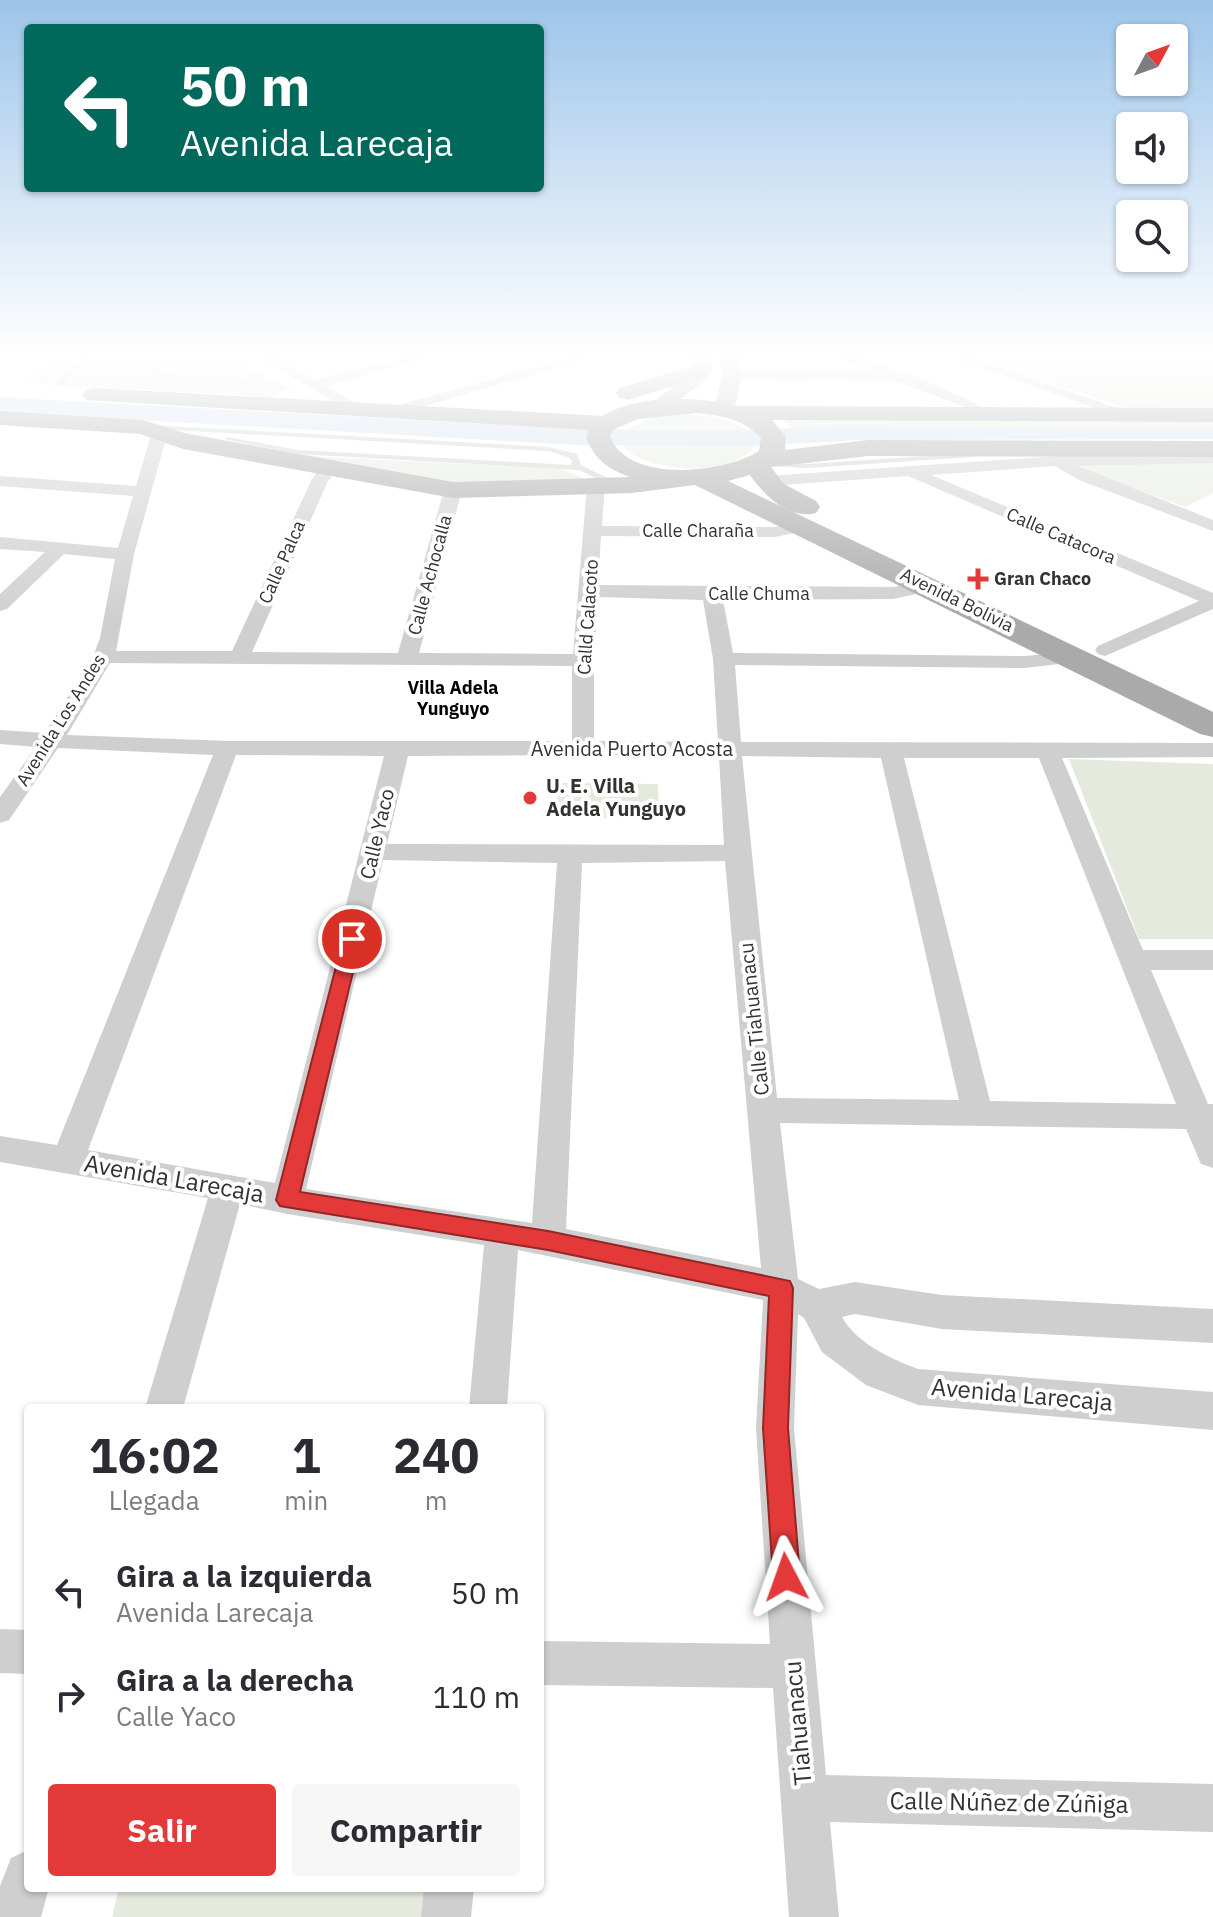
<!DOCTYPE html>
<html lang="es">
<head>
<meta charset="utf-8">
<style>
	body { margin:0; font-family:"IBM Plex Sans",sans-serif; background:#f7f7f7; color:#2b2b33; height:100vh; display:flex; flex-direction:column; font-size:30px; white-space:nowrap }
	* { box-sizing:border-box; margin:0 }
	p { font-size:26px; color:#7c7c81 }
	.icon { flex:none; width:44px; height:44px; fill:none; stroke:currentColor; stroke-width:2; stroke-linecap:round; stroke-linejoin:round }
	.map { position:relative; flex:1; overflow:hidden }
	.sheet { position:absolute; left:24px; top:1404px; width:520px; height:488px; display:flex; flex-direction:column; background:#fff; border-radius:8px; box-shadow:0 2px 6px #0004 }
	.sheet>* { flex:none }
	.hud { position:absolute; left:24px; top:24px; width:520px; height:168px; border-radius:8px; box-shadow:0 2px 6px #0004; background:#00695c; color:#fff; overflow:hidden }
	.needle { width:52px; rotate:49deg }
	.tools { position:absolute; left:1116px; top:24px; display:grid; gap:16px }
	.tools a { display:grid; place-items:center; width:72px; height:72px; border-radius:8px; background:#fff; box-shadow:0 2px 6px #0004; font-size:40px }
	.pin { position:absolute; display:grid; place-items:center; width:68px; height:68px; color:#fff; margin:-34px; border:4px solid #fff; border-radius:50%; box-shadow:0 2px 8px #0007 }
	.me { position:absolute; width:88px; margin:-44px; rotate:356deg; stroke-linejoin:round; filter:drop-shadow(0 0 6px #0008) }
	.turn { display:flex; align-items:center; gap:28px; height:168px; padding:0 24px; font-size:36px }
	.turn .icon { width:104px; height:104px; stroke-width:2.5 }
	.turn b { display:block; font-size:56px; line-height:68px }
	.eta { display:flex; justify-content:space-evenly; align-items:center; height:136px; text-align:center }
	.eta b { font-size:48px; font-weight:700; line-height:56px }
	.primary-button { display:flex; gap:16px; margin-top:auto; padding:16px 24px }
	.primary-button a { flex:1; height:92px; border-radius:8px; background:#e33a39; color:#fff; font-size:32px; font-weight:700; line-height:92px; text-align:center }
	.primary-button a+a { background:#f7f7f7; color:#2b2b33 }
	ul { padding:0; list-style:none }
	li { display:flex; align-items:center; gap:24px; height:104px; padding:0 24px }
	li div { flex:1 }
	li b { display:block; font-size:30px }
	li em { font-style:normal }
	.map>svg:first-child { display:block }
</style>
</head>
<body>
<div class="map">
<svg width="1213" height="1917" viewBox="0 0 1213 1917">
	<rect width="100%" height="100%" fill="#fff"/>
	<!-- green -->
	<g fill="#e4ebde">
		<path d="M 63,353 L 86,353 L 49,385 L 27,382 Z"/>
		<path d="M 99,353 L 226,353 L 281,385 L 293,386 L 267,399 L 247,395 L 62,386 Z"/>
		<path d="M 963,353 L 1213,353 L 1213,409 L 1125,408 Z"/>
		<path d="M 685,414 L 722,418 L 748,430 L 626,429 L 650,418 Z"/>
		<path d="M 782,420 L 1213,420 L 1213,429 L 794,428 Z"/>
		<path d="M 190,433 L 320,457 L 559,468 L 587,480 L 472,486 L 183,434 Z"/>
		<path d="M 622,445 L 754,446 C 734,478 645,474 622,445 Z"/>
		<path d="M 1213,462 L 1213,493 L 1185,507 L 1084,470 L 1082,466 Z"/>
		<path d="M 1069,759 L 1213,764 L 1213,939 L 1139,939 Z"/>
		<path d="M 559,783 L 658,784 L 659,819 L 555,818 Z"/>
		<path d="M 119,1888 L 469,1888 L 467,1917 L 112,1917 Z"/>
	</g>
	<!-- water -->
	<path fill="#cedeed" d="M 0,397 L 577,429 L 748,430 L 839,426 L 1213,429 L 1213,439 L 859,440 L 754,446 L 576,445 L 0,412 Z"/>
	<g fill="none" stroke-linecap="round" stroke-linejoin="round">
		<!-- path -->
		<g stroke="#ccc" stroke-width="3" stroke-dasharray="2 2" stroke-linecap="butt">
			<path d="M 108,353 L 127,354"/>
			<path d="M 209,353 L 258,375 L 239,383"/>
			<path d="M 101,364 L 190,378"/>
		</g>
		<!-- lane -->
		<g fill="#cfcfcf" fill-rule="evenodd">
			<path d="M 90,353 L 97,353 L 61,386 L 55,386 L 55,382 Z"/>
			<path d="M 150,425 L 549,447 L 577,454 L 581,465 L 619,484 L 612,486 L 579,470 L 298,454 L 224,439 L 228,437 L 298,450 L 570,465 L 572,462 L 570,458 L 549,451 L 153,429 L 150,429 Z"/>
			<path d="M 971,453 L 974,453 L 974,457 L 807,468 L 772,466 L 768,464 L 772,462 L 807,464 Z"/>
		</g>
		<!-- street -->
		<g fill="#cfcfcf" fill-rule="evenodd">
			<path d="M 251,353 L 268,353 L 315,380 L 420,353 L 442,353 L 326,386 L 362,407 L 365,410 L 357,415 Z"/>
			<path d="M 585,353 L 607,353 L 394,415 L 389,417 L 381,412 L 384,409 Z"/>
			<path d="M 825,353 C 831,353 838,352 844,353 C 865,356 979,400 992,414 L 984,419 L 965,407 L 892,380 L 732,379 L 725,375 L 732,371 L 869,371 Z"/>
			<path d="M 939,353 L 959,353 L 1134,414 L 1126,419 L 1121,417 Z"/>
			<path d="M 159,430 L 167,435 L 134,554 L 116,651 L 232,651 L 312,479 L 323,465 L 329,464 L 337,469 L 328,481 L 252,652 L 398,653 L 444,490 L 453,485 L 462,490 L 419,653 L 573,654 L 587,486 L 596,481 L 605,486 L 602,526 L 775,527 L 802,521 L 811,526 L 808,530 L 775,537 L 601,536 L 598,585 L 893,587 L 927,580 L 937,586 L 934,590 L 893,599 L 723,600 L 733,653 L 1025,656 L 1047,654 L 1065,647 L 1075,653 L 1059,664 L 1025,668 L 735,665 L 741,742 L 1213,743 L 1213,757 L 1062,758 L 1143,950 L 1213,950 L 1213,970 L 1151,970 L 1208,1104 L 1213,1104 L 1213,1168 L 1201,1164 L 1186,1129 L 780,1123 L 798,1279 L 819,1289 L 855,1282 L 942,1295 L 1213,1309 L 1213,1343 L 942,1329 L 855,1314 L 842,1317 C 856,1343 891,1359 918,1369 L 1213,1392 L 1213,1430 L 918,1405 L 866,1385 L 822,1352 L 804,1318 L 798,1314 L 794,1428 L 826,1775 L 1213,1784 L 1213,1832 L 830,1822 L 839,1917 L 789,1917 L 773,1688 L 540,1685 L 540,1641 L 770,1644 L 756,1428 L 763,1300 L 518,1250 L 507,1408 L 469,1408 L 484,1245 L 287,1214 L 240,1204 L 183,1408 L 145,1408 L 208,1198 L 0,1162 L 0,1136 L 57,1145 L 213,755 L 58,748 L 9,820 L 0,823 L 0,797 L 36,747 L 0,744 L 0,730 L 45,733 L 93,657 L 100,638 L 115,559 L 64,554 L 7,609 L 0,611 L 0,594 L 45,552 L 0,549 L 0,537 L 118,548 L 133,496 L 0,486 L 0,476 L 136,486 L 151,435 ZM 598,597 L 703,600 L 713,659 L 718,742 L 594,741 L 594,660 ZM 110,663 L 572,666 L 572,741 L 229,741 L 67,735 ZM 236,755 L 384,756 L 275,1183 L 88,1150 ZM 587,755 L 719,756 L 724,845 L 387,844 L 408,756 ZM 742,756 L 881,758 L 959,1100 L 777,1098 ZM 904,758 L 1039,758 L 1176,1104 L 990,1101 ZM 383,860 L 557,863 L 532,1223 L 306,1189 ZM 725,861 L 761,1268 L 566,1229 L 582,863 Z"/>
			<path d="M 1213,453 L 1213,463 L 1078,466 L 1213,520 L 1213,531 L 1079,480 L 1055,466 L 931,475 L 1213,593 L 1213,609 L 1105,656 L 1098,654 L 1095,650 L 1098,646 L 1199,601 L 908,476 L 767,486 L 759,481 L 767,476 L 1058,456 Z"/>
			<path d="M 0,1629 L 28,1630 L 28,1674 L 0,1673 Z"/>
			<path d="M 28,1850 L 28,1888 L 49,1888 L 41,1917 L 0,1917 L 0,1886 L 11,1858 Z"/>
			<path d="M 424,1888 L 474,1888 L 471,1917 L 421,1917 Z"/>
		</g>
		<!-- secondary -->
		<g fill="#bcbcbc" fill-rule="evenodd">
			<path d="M 691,353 L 709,353 L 712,370 L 709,377 L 665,411 L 651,411 L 648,407 L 651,403 L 691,374 Z"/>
			<path d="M 719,353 L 737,353 L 742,375 L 734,410 L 724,416 L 714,410 L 722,375 Z"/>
		</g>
		<!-- primary -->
		<g fill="#aaa" fill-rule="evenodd">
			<path d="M 702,363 L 710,365 L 713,370 L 710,375 L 628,400 L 620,398 L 616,393 L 620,388 Z"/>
			<path d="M 94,388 L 602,416 C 640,394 697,396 738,406 L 1213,408 L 1213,422 L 772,420 L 786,437 L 785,450 L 868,440 L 1213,441 L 1213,457 L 868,456 L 771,467 L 784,484 L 816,501 L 820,507 L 816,513 C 789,520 764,495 750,475 L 728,481 L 1213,712 L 1213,737 L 1200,734 L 695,485 L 632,493 L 453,498 L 183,449 L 140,434 L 0,425 L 0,411 L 143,420 L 188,434 L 453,482 L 630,477 C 608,469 594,459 586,437 L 589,430 L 86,400 L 82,395 L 86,390 ZM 698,413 C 722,416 744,419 761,438 L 759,451 C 724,473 629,484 610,437 L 613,430 L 638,419 Z"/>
		</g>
	</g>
	<!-- sky -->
	<linearGradient id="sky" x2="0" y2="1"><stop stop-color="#9dc5ea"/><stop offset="0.57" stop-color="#fff"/><stop offset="1" stop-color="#fff" stop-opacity="0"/></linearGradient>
	<rect width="1213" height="621" fill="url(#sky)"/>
	<!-- route -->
	<path fill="#e33a39" stroke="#942625" stroke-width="2" d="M 352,933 L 361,939 L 300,1192 L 548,1231 L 790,1281 L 793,1288 L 788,1428 L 800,1577 L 796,1587 L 786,1591 L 777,1587 L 773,1577 L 763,1428 L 769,1296 L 548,1250 L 280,1206 L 276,1200 L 343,939 Z"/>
	<!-- markers -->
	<g fill="#e33a39" stroke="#fff" stroke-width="3">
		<path d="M974 567h8v8h8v8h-8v8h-8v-8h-8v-8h8z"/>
		<circle cx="530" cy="798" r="8"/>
	</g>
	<g text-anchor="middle" stroke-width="8" stroke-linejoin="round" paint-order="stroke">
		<!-- far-street labels -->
		<g font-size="18" fill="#323232" stroke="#fff">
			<text x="698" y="537">Calle Charaña</text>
			<text transform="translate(1061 536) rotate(23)" y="6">Calle Catacora</text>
			<text transform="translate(282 562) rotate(-66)" y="6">Calle Palca</text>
			<text transform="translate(430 575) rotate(-75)" y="6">Calle Achocalla</text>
			<text x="759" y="600">Calle Chuma</text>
			<text transform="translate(957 600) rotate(26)" y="6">Avenida Bolivia</text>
			<text transform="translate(588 617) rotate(-86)" y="6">Calld Calacoto</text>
			<text transform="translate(61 720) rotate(-58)" y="6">Avenida Los Andes</text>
		</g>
		<!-- far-poi labels -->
		<g font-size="18" font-weight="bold" fill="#323232" stroke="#fff" text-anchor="start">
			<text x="994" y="585">Gran Chaco</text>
		</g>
		<!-- far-neighbourhood labels -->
		<g font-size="18" font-weight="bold" fill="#000" stroke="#fff">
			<text x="453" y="694">Villa Adela<tspan x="453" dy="21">Yunguyo</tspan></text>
		</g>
		<!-- street labels -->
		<g font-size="20" fill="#323232" stroke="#fff">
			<text x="632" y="756">Avenida Puerto Acosta</text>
			<text transform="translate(377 834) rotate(-77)" y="7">Calle Yaco</text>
			<text transform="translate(754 1019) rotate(-96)" y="7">Calle Tiahuanacu</text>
		</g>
		<!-- poi labels -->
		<g font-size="20" font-weight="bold" fill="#323232" stroke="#fff" text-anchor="start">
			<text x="546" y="793">U. E. Villa<tspan x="546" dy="23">Adela Yunguyo</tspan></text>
		</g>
		<!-- near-street labels -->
		<g font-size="24" fill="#323232" stroke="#fff">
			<text transform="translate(174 1179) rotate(10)" y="8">Avenida Larecaja</text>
			<text transform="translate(1022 1395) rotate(5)" y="8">Avenida Larecaja</text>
			<text transform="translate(798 1723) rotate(-95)" y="8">Tiahuanacu</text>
			<text transform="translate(1009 1803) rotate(1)" y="8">Calle Núñez de Zúñiga</text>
		</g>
	</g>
</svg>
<div class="tools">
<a><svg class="needle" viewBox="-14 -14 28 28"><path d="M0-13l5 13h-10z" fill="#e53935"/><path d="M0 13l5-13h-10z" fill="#7c7c81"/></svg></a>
<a><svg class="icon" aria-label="sound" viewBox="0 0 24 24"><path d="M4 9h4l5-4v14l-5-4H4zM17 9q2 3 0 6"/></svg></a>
<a><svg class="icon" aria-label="search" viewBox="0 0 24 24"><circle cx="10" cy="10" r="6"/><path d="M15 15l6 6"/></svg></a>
</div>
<div class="pin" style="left:352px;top:939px;background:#d93025"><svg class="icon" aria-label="arrive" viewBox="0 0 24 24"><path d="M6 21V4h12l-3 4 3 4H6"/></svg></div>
<svg class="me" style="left:786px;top:1577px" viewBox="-20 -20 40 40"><path d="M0-17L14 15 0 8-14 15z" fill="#e33a39" stroke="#fff" stroke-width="4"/></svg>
<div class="hud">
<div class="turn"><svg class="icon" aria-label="left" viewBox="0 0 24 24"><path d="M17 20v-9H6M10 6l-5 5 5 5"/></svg><div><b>50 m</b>Avenida Larecaja</div></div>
</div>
<section class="sheet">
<div class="eta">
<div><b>16:02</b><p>Llegada</p></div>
<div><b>1</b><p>min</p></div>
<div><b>240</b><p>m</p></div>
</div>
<ul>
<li><svg class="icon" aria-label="left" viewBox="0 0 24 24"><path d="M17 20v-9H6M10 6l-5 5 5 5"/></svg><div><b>Gira a la izquierda</b><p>Avenida Larecaja</p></div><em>50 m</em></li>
<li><svg class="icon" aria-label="right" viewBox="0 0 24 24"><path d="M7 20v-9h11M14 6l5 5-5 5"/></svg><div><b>Gira a la derecha</b><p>Calle Yaco</p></div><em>110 m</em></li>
</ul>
<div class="primary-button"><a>Salir</a><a>Compartir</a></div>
</section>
</div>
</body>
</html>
